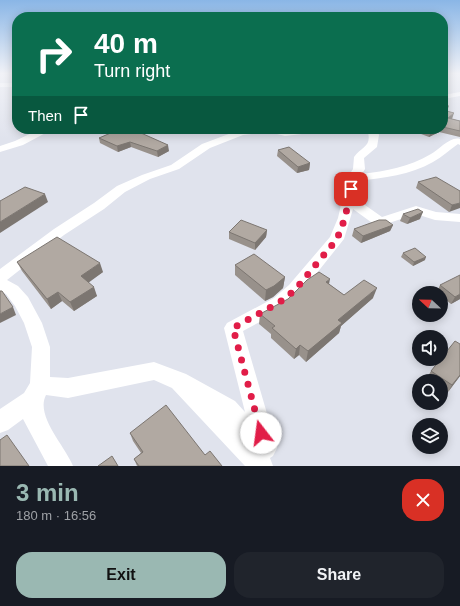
<!DOCTYPE html>
<html lang="en">
<head>
<meta charset="utf-8">
<style>
	body { margin:0; font-family:Helvetica,sans-serif; background:#20242c; color:#f1f3f6; height:100vh; display:flex; flex-direction:column; font-size:15px; white-space:nowrap }
	* { box-sizing:border-box; margin:0 }
	p { font-size:13px; color:#9ea1a6 }
	.icon { flex:none; width:22px; height:22px; fill:none; stroke:currentColor; stroke-width:2; stroke-linecap:round; stroke-linejoin:round }
	.map { position:relative; height:466px; overflow:hidden }
	.drawer { display:flex; flex-direction:column; background:#171b24; flex:1 }
	.drawer>* { flex:none }
	.hud { position:absolute; left:12px; top:12px; width:436px; height:122px; border-radius:16px; box-shadow:0 2px 10px #0003; background:#0b6e4f; color:#fff; overflow:hidden }
	.needle { width:26px; rotate:292deg }
	.fabs { position:absolute; left:412px; top:286px; display:grid; gap:8px }
	.fabs a { display:grid; place-items:center; width:36px; height:36px; border-radius:50%; background:#171b24; box-shadow:0 2px 10px #0003; font-size:20px }
	.pin { position:absolute; display:grid; place-items:center; width:34px; height:34px; color:#fff; margin:-17px; border-radius:8px; box-shadow:0 2px 6px #0006 }
	.me { position:absolute; width:44px; margin:-22px; rotate:345deg; stroke-linejoin:round; filter:drop-shadow(0 0 3px #0008) }
	.turn { display:flex; align-items:center; gap:14px; height:84px; padding:0 16px; font-size:18px }
	.turn .icon { width:52px; height:52px; stroke-width:2.5 }
	.turn b { display:block; font-size:28px; line-height:34px }
	.then { display:flex; align-items:center; height:38px; padding:0 16px; background:#0003; gap:8px; font-size:15px }
	.round { display:grid; place-items:center; flex:none; width:42px; height:42px; border-radius:16px; background:#20242c }
	.overview { display:flex; align-items:center; justify-content:space-between; height:68px; padding:0 16px }
	h1 { font-size:24px; font-weight:700; line-height:30px; color:#9ab8b2 }
	.action { display:flex; gap:8px; margin-top:auto; padding:8px 16px }
	.action a { flex:1; height:46px; border-radius:16px; background:#9ab8b2; color:#111; font-size:16px; font-weight:700; line-height:46px; text-align:center }
	.action a+a { background:#20242c; color:#f1f3f6 }
	.map>svg:first-child { display:block }
</style>
</head>
<body>
<div class="map">
<svg width="460" height="466" viewBox="0 0 460 466">
	<rect width="100%" height="100%" fill="#e0e3ed"/>
	<g fill="none" stroke-linecap="round" stroke-linejoin="round">
		<!-- minor -->
		<g fill="#fff" fill-rule="evenodd">
			<rect x="0" y="83" width="17" height="4"/>
			<path d="M 460,92 L 460,96 L 443,99 L 443,95 Z"/>
			<path d="M 40,129 L 53,129 L 23,145 L 0,152 L 0,146 L 15,141 Z"/>
			<path d="M 242,129 L 324,129 L 319,132 L 285,136 L 269,132 L 243,135 L 210,148 L 179,169 L 150,179 L 125,192 L 104,209 L 64,235 L 7,280 L 18,286 L 28,297 L 42,323 L 50,347 L 50,377 L 68,378 L 154,362 L 186,374 L 235,401 L 245,412 L 224,328 L 227,323 L 274,298 L 289,285 L 330,237 L 338,218 L 347,178 L 353,169 L 354,157 C 362,146 373,147 367,129 L 377,129 L 379,135 L 377,147 L 364,158 L 365,169 L 362,174 C 386,171 409,167 431,154 C 439,150 450,136 460,139 L 460,145 L 458,144 C 449,150 442,157 433,162 C 410,175 384,178 358,181 L 355,198 L 382,217 L 416,206 L 436,212 L 460,214 L 460,222 L 435,220 L 416,214 L 380,226 L 375,225 L 353,209 L 344,239 L 301,293 L 286,308 L 243,331 L 277,448 L 273,456 L 270,458 L 273,466 L 245,466 L 172,388 L 154,380 L 68,398 L 46,395 C 35,416 65,446 73,466 L 48,466 L 23,419 L 8,430 L 0,433 L 0,409 L 24,393 L 30,383 L 32,347 L 24,323 L 15,306 L 6,294 L 0,291 L 0,269 L 54,229 L 94,203 L 117,186 L 142,175 L 171,165 L 202,144 Z"/>
			<path d="M 336,129 L 349,129 L 344,132 L 338,131 Z"/>
		</g>
	</g>
	<!-- wall -->
	<g fill="#98918b">
		<path d="M 443,105 L 452,119 L 460,121 L 460,137 L 439,132 L 429,137 L 408,129 L 443,129 Z"/>
		<path d="M 120,129 L 169,151 L 158,157 L 131,147 L 118,152 L 100,143 L 99,138 Z"/>
		<path d="M 278,150 L 310,163 L 309,170 L 297,173 L 277,156 Z"/>
		<path d="M 418,182 L 460,191 L 449,212 L 416,188 Z"/>
		<path d="M 403,214 L 420,219 L 407,224 L 400,221 Z"/>
		<path d="M 393,225 L 390,231 L 361,243 L 352,236 L 354,229 Z"/>
		<path d="M 267,230 L 266,237 L 255,250 L 229,239 L 229,232 Z"/>
		<path d="M 403,253 L 425,260 L 413,266 L 401,257 Z"/>
		<path d="M 17,262 L 103,272 L 88,282 L 97,296 L 74,311 L 62,301 L 51,309 L 22,271 Z"/>
		<path d="M 235,265 L 285,277 L 283,288 L 273,297 L 265,301 L 235,275 Z"/>
		<path d="M 329,284 L 344,295 L 373,298 L 341,326 L 339,333 L 306,362 L 299,355 L 294,359 L 271,338 L 271,334 L 259,324 L 260,314 Z"/>
		<path d="M 440,285 L 460,299 L 451,304 L 441,296 L 441,293 L 438,293 L 437,292 Z"/>
		<path d="M 460,344 L 460,376 L 448,392 L 441,388 L 441,381 L 432,381 L 427,378 L 431,371 Z"/>
		<path d="M 130,433 L 205,455 L 222,466 L 137,466 L 134,459 L 141,453 L 133,441 Z"/>
	</g>
	<!-- shaded-wall -->
	<g fill="#7c7671">
		<path d="M 449,106 L 447,111 L 443,110 Z"/>
		<path d="M 454,113 L 452,119 L 448,118 Z"/>
		<path d="M 436,129 L 440,129 L 439,132 L 429,137 L 431,131 Z"/>
		<path d="M 130,142 L 131,147 L 118,152 L 117,146 Z"/>
		<path d="M 168,145 L 169,151 L 158,157 L 157,151 Z"/>
		<path d="M 310,163 L 309,170 L 297,173 L 298,167 Z"/>
		<path d="M 45,194 L 48,202 L 0,233 L 0,222 Z"/>
		<path d="M 460,203 L 460,208 L 449,212 L 452,205 Z"/>
		<path d="M 423,212 L 420,219 L 407,224 L 410,218 Z"/>
		<path d="M 393,225 L 390,231 L 361,243 L 363,236 Z"/>
		<path d="M 267,230 L 266,237 L 255,250 L 255,243 Z"/>
		<path d="M 426,257 L 425,260 L 413,266 L 414,262 Z"/>
		<path d="M 100,263 L 103,272 L 84,286 L 81,276 Z"/>
		<path d="M 285,277 L 283,288 L 273,297 L 265,301 L 266,290 Z"/>
		<path d="M 330,279 L 328,290 L 326,282 Z"/>
		<path d="M 94,287 L 97,296 L 74,311 L 70,302 Z"/>
		<path d="M 377,288 L 373,298 L 341,326 L 339,333 L 306,362 L 308,351 L 338,320 Z"/>
		<path d="M 58,292 L 62,301 L 51,309 L 47,299 Z"/>
		<path d="M 460,294 L 460,299 L 451,304 L 455,297 Z"/>
		<path d="M 13,307 L 16,315 L 0,323 L 0,314 Z"/>
		<path d="M 300,345 L 299,355 L 294,359 L 296,349 Z"/>
		<path d="M 460,375 L 460,376 L 448,392 L 452,385 Z"/>
	</g>
	<!-- building -->
	<g fill="#b1a9a2" stroke="#7c7671">
		<path d="M 443,105 L 449,106 L 443,110 L 454,113 L 448,118 L 460,121 L 460,131 L 443,127 Z"/>
		<path d="M 120,129 L 132,129 L 168,145 L 157,151 L 130,142 L 117,146 L 99,138 Z"/>
		<path d="M 425,129 L 436,129 L 431,131 Z"/>
		<path d="M 289,147 L 310,163 L 298,167 L 278,150 Z"/>
		<path d="M 436,177 L 460,191 L 460,203 L 452,205 L 418,182 Z"/>
		<path d="M 25,187 L 45,194 L 0,222 L 0,201 Z"/>
		<path d="M 418,209 L 423,212 L 410,218 L 403,214 Z"/>
		<path d="M 241,220 L 267,230 L 255,243 L 229,232 Z"/>
		<path d="M 379,220 L 386,220 L 393,225 L 363,236 L 354,229 Z"/>
		<path d="M 57,237 L 100,263 L 81,276 L 94,287 L 70,302 L 58,292 L 47,299 L 17,262 Z"/>
		<path d="M 415,248 L 426,257 L 414,262 L 403,253 Z"/>
		<path d="M 254,254 L 285,277 L 274,286 L 266,290 L 235,265 Z"/>
		<path d="M 319,272 L 330,279 L 326,282 L 344,295 L 364,280 L 377,288 L 338,320 L 342,323 L 308,351 L 300,345 L 296,349 L 272,328 L 275,326 L 260,314 L 288,299 L 307,280 Z"/>
		<path d="M 460,275 L 460,294 L 455,297 L 440,285 Z"/>
		<path d="M 0,291 L 2,291 L 13,307 L 0,314 Z"/>
		<path d="M 455,341 L 460,344 L 460,375 L 452,385 L 431,371 Z"/>
		<path d="M 166,405 L 205,455 L 210,451 L 222,466 L 139,466 L 134,459 L 143,452 L 130,433 Z"/>
		<path d="M 7,435 L 29,466 L 0,466 L 0,440 Z"/>
		<path d="M 112,456 L 118,466 L 98,466 Z"/>
	</g>
	<!-- sky -->
	<linearGradient id="sky" x2="0" y2="1"><stop stop-color="#8ab6e6"/><stop offset="0.53" stop-color="#f1f2f7"/><stop offset="1" stop-color="#f1f2f7" stop-opacity="0"/></linearGradient>
	<rect width="460" height="139" fill="url(#sky)"/>
	<g fill="none" stroke-linecap="round" stroke-linejoin="round">
		<!-- route -->
		<path stroke="#e11d48" stroke-width="7" stroke-dasharray="0 12.6" d="M 261,433 L 233,328 L 280,302 L 295,290 L 337,239 L 345,218 L 351,189"/>
	</g>
</svg>
<div class="fabs">
<a><svg class="needle" viewBox="-14 -14 28 28"><path d="M0-13l5 13h-10z" fill="#e53935"/><path d="M0 13l5-13h-10z" fill="#9ea1a6"/></svg></a>
<a><svg class="icon" aria-label="sound" viewBox="0 0 24 24"><path d="M4 9h4l5-4v14l-5-4H4zM17 9q2 3 0 6"/></svg></a>
<a><svg class="icon" aria-label="search" viewBox="0 0 24 24"><circle cx="10" cy="10" r="6"/><path d="M15 15l6 6"/></svg></a>
<a><svg class="icon" aria-label="layers" viewBox="0 0 24 24"><path d="M12 4l9 5-9 5-9-5zM3 14l9 5 9-5"/></svg></a>
</div>
<div class="pin" style="left:351px;top:189px;background:#d93025"><svg class="icon" aria-label="arrive" viewBox="0 0 24 24"><path d="M6 21V4h12l-3 4 3 4H6"/></svg></div>
<svg class="me" style="left:261px;top:433px" viewBox="-20 -20 40 40"><circle r="19" fill="#fff"/><path d="M0-13L10 11 0 6-10 11z" fill="#e11d48"/></svg>
<div class="hud">
<div class="turn"><svg class="icon" aria-label="right" viewBox="0 0 24 24"><path d="M7 20v-9h11M14 6l5 5-5 5"/></svg><div><b>40 m</b>Turn right</div></div>
<div class="then">Then<svg class="icon" aria-label="arrive" viewBox="0 0 24 24"><path d="M6 21V4h12l-3 4 3 4H6"/></svg></div>
</div>
</div>
<section class="drawer">
<div class="overview"><div><h1>3 min</h1><p>180 m · 16:56</p></div><a class="round" style="background:#d93025;color:#fff"><svg class="icon" aria-label="close" viewBox="0 0 24 24"><path d="M6 6l12 12M18 6L6 18"/></svg></a></div>
<div class="action"><a>Exit</a><a>Share</a></div>
</section>
</body>
</html>
